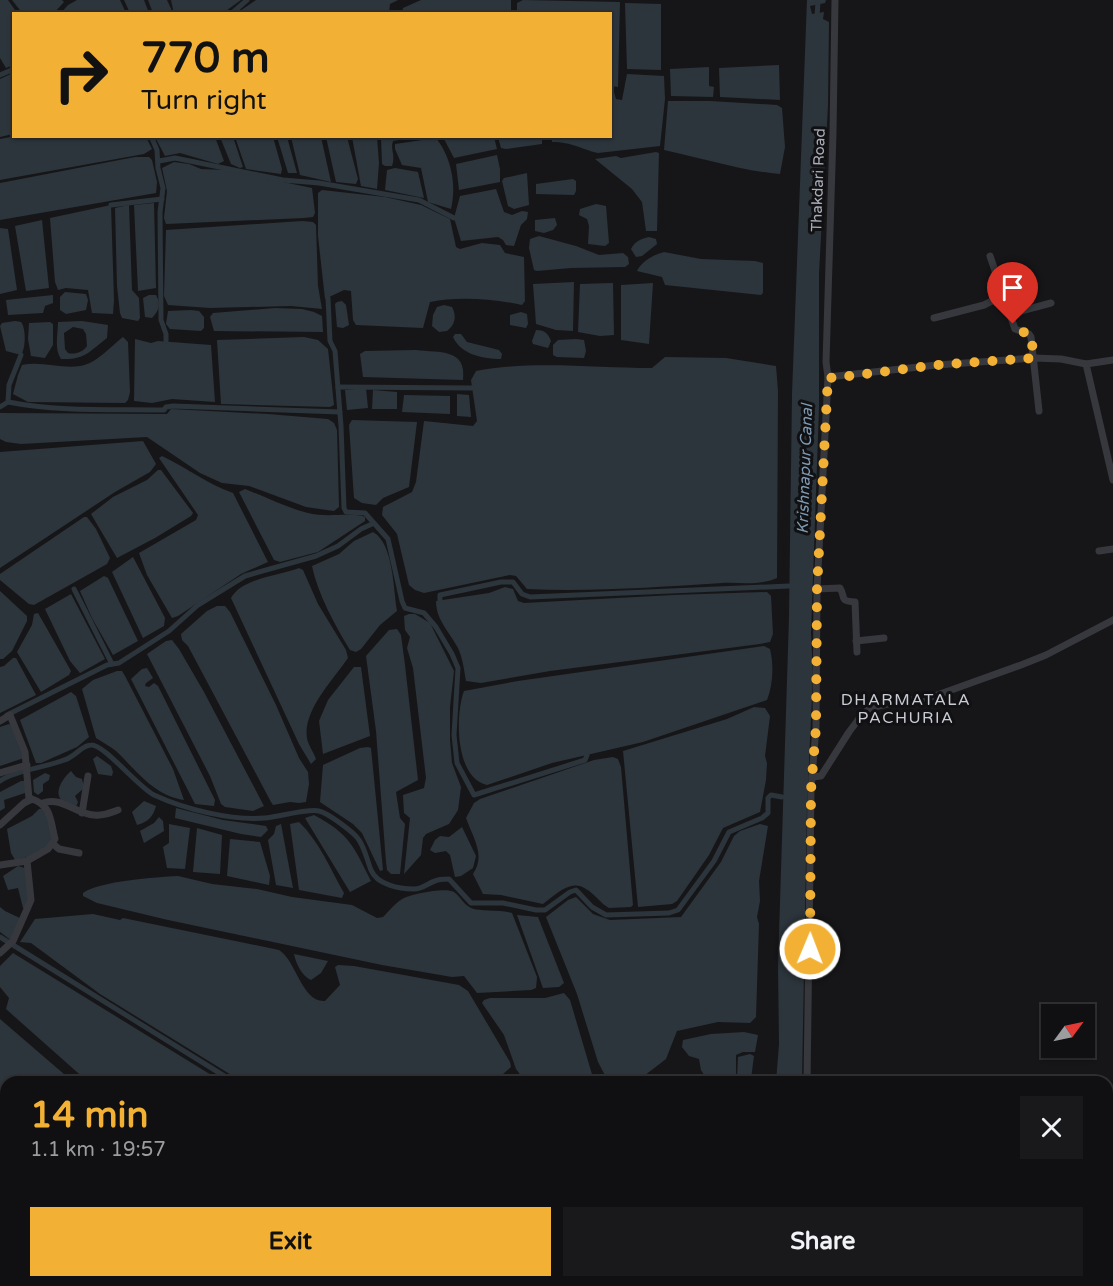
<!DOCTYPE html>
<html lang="en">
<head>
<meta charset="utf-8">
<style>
	body { margin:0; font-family:"Varela Round",sans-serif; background:#19191b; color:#f1f3f6; height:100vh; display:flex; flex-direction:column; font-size:22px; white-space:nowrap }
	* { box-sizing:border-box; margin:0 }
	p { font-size:20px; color:#9c9d9f }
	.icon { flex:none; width:33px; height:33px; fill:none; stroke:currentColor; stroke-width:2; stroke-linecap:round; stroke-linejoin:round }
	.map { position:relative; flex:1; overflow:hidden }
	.drawer { position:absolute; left:0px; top:1076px; width:1113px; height:212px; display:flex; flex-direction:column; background:#101012; border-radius:18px 18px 0 0; box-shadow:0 2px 4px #0004,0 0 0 2px #303032 }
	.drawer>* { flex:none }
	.banner { position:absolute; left:12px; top:12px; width:600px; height:126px; border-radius:0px; box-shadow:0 2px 4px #0004,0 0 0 2px #303032; background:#f2b134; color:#111; overflow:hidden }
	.needle { width:39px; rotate:57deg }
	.buttons { position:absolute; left:1041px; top:1004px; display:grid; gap:12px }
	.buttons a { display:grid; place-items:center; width:54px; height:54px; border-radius:0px; background:#101012; box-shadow:0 2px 4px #0004,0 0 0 2px #303032; font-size:30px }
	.pin { position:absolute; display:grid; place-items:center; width:51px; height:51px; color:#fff; margin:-62px -26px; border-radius:50% 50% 50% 0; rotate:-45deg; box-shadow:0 0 6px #0007 }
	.pin .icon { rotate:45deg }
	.me { position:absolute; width:66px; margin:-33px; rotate:1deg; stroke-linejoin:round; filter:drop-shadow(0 0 4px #0008) }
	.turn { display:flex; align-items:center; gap:21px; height:126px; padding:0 30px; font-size:27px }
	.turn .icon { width:78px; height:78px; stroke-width:2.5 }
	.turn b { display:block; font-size:42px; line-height:51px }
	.round { display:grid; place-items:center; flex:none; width:63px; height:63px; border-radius:0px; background:#19191b }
	.headline { display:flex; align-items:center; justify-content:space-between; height:102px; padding:0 30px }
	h1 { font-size:36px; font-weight:700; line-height:45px; color:#f2b134 }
	.action { display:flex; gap:12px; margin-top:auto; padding:12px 30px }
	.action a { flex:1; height:69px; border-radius:0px; background:#f2b134; color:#111; font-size:24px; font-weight:700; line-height:69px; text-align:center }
	.action a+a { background:#19191b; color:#f1f3f6 }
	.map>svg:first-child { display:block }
</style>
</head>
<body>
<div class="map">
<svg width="1113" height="1286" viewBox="0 0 1113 1286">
	<rect width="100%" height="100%" fill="#161618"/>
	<!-- water -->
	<g fill="#2c353c" fill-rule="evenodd">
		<path d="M 0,0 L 8,0 L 17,13 L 14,14 L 13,65 L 6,68 L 0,58 Z"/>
		<path d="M 12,0 L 62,0 L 64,2 L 54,13 L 23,14 Z"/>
		<path d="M 77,0 L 120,0 L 126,13 L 61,13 L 68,5 Z"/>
		<path d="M 124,0 L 144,0 L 149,13 L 130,13 Z"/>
		<path d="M 148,0 L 167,0 L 173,13 L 153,13 Z"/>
		<path d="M 171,0 L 241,0 L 223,13 L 174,14 Z"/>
		<path d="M 256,0 L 409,0 L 398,0 L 390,4 L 389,13 L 237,13 Z"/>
		<path d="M 421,0 L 511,0 L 511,13 L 402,13 L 403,8 Z"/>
		<path d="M 523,0 L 620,2 L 618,87 L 611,86 L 610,14 L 517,13 L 517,3 Z"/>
		<path d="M 807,0 L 826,0 L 825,3 L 810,6 L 812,14 L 824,12 L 823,19 L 829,22 L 828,105 L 819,274 L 819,408 L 811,633 L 813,675 L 807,805 L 802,1081 L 776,1082 L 779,1044 L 778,966 L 789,617 L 792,394 Z"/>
		<path d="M 625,3 L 661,4 L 661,70 L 627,69 Z"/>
		<path d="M 779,65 L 780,100 L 720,97 L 719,68 Z"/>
		<path d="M 709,67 L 709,86 L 714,87 L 713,97 L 671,96 L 670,69 Z"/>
		<path d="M 13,73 L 13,134 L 0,137 L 0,79 Z"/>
		<path d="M 627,74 L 664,76 L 665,99 L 660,146 L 598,153 C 580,149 573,142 552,142 L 552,137 L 610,136 L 611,91 L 614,92 L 616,99 L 622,100 Z"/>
		<path d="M 668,101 L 710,101 L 777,105 L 782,108 L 785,147 L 780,174 C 743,171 701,158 664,150 Z"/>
		<path d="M 16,136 L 146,137 L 152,149 L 144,154 L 0,180 L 0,139 Z"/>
		<path d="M 155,137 L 215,137 L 224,161 L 218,164 L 180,153 L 165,156 Z"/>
		<path d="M 220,137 L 233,137 L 243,167 L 240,168 L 231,164 Z"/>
		<path d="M 235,137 L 273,137 L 282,169 L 281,174 L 246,169 Z"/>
		<path d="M 277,137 L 287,137 L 297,173 L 288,173 Z"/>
		<path d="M 291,137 L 321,137 L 331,182 L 300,175 Z"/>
		<path d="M 326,137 L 347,137 L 358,179 L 356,184 L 336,182 Z"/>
		<path d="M 352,137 L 377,137 L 379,163 L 377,189 L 361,186 Z"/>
		<path d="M 381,137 L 416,136 L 416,137 L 393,141 C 390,150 396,155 392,166 L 385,166 L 382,164 Z"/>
		<path d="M 443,137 L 494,137 L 497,149 L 454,158 Z"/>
		<path d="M 498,137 L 542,137 L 542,144 L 506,149 L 501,148 Z"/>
		<path d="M 436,138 C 451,157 457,185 451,209 L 428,202 L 421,168 L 402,165 L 395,149 L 395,144 Z"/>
		<path d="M 656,152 L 659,153 L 657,231 L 646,231 L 642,202 L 632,189 L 595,159 L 616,156 L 621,158 Z"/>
		<path d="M 497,155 L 500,169 L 500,182 L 459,190 L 456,164 Z"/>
		<path d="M 135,157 L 149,157 L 152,160 L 157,182 L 156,193 L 0,220 L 0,183 Z"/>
		<path d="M 174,162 L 189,164 L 201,169 L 225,170 L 312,188 L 315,213 L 313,217 L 304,218 L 166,224 L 164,218 L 167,191 L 162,168 Z"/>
		<path d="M 395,168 L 418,172 L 424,198 L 385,190 L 387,170 Z"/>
		<path d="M 527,173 L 529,205 L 514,209 L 508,206 L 502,181 L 504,178 Z"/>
		<path d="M 573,179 L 576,181 L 576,191 L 574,195 L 536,194 L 536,184 Z"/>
		<path d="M 496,189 L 504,212 L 512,215 L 522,211 L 528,212 L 527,219 L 521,225 L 514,246 L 506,245 L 503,240 L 498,237 L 461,241 L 454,218 L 460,196 Z"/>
		<path d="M 322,190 L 385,197 L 421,205 L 450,219 L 456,247 L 460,249 L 482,243 L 500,245 L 505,253 L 524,257 L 525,301 L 522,305 C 494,299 458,296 430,302 L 423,328 L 356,325 L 353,320 L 351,291 L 344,290 L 325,299 L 318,236 L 318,193 Z"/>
		<path d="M 154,203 L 156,288 L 138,291 L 134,205 Z"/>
		<path d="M 596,204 L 606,206 L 609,243 L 605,246 L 588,244 L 589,226 L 587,219 L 579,215 L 580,209 Z"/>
		<path d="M 111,205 L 114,300 L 113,314 L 92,313 L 88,290 L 66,288 L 58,290 L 55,282 L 50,218 Z"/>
		<path d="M 129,205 L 132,290 L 139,298 L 140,318 L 138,321 L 122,318 L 120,313 L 117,286 L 115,208 Z"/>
		<path d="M 555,218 L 557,225 L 553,230 L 544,233 L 535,231 L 535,220 Z"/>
		<path d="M 42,220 L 49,288 L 26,291 L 15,226 Z"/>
		<path d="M 302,221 L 313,222 L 316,225 L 318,286 L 322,309 L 291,306 L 210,308 L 168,305 L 164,296 L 166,230 Z"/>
		<path d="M 0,228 L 8,229 L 17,290 L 0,294 Z"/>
		<path d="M 539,236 L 576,246 L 599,255 L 623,253 L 628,257 L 629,264 L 625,267 L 571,268 L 537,271 L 534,270 L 529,248 L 530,239 Z"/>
		<path d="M 649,237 L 656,239 L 657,244 L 642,256 L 636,257 L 631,249 C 635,241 641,239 649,237 Z"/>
		<path d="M 664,252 L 701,259 L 755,261 L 763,263 L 763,293 L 761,295 L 665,285 L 662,277 L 637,271 C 642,261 653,255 664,252 Z"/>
		<path d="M 574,282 L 573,331 L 556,330 L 536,324 L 533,284 Z"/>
		<path d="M 613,283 L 614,335 L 600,336 L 578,332 L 580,284 Z"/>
		<path d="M 653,283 L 649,344 L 621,340 L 621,285 Z"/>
		<path d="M 65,292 L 86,294 L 88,300 L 86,310 L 66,314 L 60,310 L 60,297 Z"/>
		<path d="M 53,295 L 53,303 L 45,306 L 43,313 L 8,315 L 6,300 Z"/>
		<path d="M 149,295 L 156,295 C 161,304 159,311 152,318 L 145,317 L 143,298 Z"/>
		<path d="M 342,301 L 346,305 L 349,325 L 343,328 L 337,327 L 335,304 L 337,302 Z"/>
		<path d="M 444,305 L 452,307 C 457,316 455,325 447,331 L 439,332 L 432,326 L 433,315 L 437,307 Z"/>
		<path d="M 275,308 L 302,309 L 314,312 L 322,316 L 323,332 L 214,331 L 210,317 L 213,313 Z"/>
		<path d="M 191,310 L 199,311 L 204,317 L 204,328 L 201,331 L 170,329 L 166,324 L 168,311 Z"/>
		<path d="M 521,312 L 527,314 L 528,324 L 526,328 L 510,325 L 510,315 Z"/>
		<path d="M 15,321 L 21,322 C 26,328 26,348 21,355 L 6,351 L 0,326 L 2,323 Z"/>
		<path d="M 82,321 L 108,325 L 107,338 C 90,351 85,360 61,359 C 54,349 58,334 58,322 ZM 73,327 L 83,329 L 86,334 L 87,346 C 83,352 75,355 68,353 L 65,349 L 64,333 Z"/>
		<path d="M 50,322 L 53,324 L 53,345 L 45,358 L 31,356 L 28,339 L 29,323 Z"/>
		<path d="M 536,330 C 544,330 548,333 551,341 L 548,348 L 533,344 L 532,341 Z"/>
		<path d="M 455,334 L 461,334 L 467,342 L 499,350 L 502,354 L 501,359 C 484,359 461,355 453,337 Z"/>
		<path d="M 123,337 L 128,342 L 130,392 L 128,400 L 125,403 L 28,402 L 13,394 L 18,375 L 22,365 C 41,361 62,369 80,366 C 96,364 110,347 123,337 Z"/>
		<path d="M 304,337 L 318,340 L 328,349 L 334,405 L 330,407 L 221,404 L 217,340 Z"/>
		<path d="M 135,339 L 151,343 L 158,341 L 211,345 L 215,402 L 172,399 L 152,403 L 134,401 Z"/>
		<path d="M 576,339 L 584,340 L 586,351 L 584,358 L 557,357 L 553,355 L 553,345 L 558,340 Z"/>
		<path d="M 416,350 C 439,353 467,348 463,380 L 363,377 L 360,354 L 365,351 Z"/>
		<path d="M 665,357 L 726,358 L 776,366 L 778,391 L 777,578 C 759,586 740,582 722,583 C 657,587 592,592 527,589 L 516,576 L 510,575 L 424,593 L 415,590 L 409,585 L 397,534 L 382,515 L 383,507 L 412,492 L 416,482 L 424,421 L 473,426 L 477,421 L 471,380 L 476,371 C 532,360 595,368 652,368 Z"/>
		<path d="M 366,388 L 368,408 L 347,410 L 345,390 Z"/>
		<path d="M 373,390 L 397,392 L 397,409 L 372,409 Z"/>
		<path d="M 457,394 L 469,395 L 471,417 L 457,416 Z"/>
		<path d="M 404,395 L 450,396 L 450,414 L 402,412 Z"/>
		<path d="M 171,409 L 268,414 L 328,419 L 334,423 L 337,430 L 339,507 L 334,511 L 306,507 L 249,486 L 222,483 L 200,473 L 147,437 L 21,444 L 6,442 L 0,439 L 0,413 L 167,414 Z"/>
		<path d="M 352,420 L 417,422 L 409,487 L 383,498 L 376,505 L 362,503 L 354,498 L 349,425 Z"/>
		<path d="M 143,441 L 156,464 L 150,472 L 115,492 L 0,568 L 0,452 Z"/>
		<path d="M 162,456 C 186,467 207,484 233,493 L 268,562 L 241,574 L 178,616 L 172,618 L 147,575 L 139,553 L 196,520 L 198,515 L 159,458 Z"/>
		<path d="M 158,470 L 161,470 L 193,513 L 191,516 L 155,538 L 117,558 L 91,514 L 113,497 L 147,480 Z"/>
		<path d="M 245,489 C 266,497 287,508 308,513 C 325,518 353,512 365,517 L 365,521 L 318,552 L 280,562 L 274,560 L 239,492 Z"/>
		<path d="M 84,517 L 87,517 L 96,529 L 110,558 L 107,564 L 34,605 L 29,604 L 0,580 L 0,574 Z"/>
		<path d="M 373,532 C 394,544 393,589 397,611 L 380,625 L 361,649 L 356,652 L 350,650 C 335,625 318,595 312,566 L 339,554 L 354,541 Z"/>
		<path d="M 133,557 L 165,618 L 164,626 L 143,638 L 112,572 Z"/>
		<path d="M 299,568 L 303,570 L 318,604 L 346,650 L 348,658 C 334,679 299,714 308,742 C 310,748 314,753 316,759 L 311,764 L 299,744 L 231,598 C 242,578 278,576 299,568 Z"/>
		<path d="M 104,576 L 108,578 L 138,641 L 113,655 L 92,618 L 80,591 Z"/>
		<path d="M 505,587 L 513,589 L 518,601 L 524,603 L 674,595 L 767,592 L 771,596 L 773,634 L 770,642 L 760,644 L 550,671 L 481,683 L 466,681 C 464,670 463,659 458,648 C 449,631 436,620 436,601 L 489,593 Z"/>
		<path d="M 0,591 L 27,616 L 27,621 L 12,651 L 3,659 L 0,659 Z"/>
		<path d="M 71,594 L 105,659 L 80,673 L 70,661 L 45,609 Z"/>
		<path d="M 217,606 L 225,606 L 230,612 L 276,705 L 299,758 L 308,772 L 309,784 L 306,802 L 299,803 L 290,802 L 273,805 L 271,802 L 188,646 L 182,640 L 181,634 L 207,611 Z"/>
		<path d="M 38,613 L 71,671 L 69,675 L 41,692 L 17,652 L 32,625 L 34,614 Z"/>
		<path d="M 409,614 L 415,614 L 430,623 L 454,671 L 450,707 L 450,740 L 452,763 L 461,787 L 458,810 L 449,824 L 426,834 L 423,838 L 421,855 L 404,874 L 410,818 L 404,813 L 403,795 L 424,788 L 426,778 L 413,668 L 407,648 L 410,637 L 405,630 L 404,616 Z"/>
		<path d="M 397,629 L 401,635 L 405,665 L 418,780 L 396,792 L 400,818 L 405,824 L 400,874 L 391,874 L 387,870 L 386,862 L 376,731 L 366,656 L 389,630 Z"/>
		<path d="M 172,640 L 179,649 L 204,692 L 264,806 L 253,811 L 225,807 L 221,804 L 210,776 L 147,654 L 166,641 Z"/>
		<path d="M 764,646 L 770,649 C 774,665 773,685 767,700 L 643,742 L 552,763 L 487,785 C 455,778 455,715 464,691 L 518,681 Z"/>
		<path d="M 13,658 L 16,658 L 36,695 L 0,713 L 0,667 L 4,666 Z"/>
		<path d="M 354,667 L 361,667 L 370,736 L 323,754 L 319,721 L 328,700 Z"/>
		<path d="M 147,668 L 153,678 L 146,683 L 145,686 L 149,687 L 154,683 L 158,686 L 215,800 L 214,806 L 195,804 L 131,679 L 142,669 Z"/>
		<path d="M 117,671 L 122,671 L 125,676 L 173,769 L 184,800 C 154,796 136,770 116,751 C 110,746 102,742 96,738 L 82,689 L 93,680 Z"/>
		<path d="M 71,692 L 76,696 L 89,737 L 77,747 L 41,763 L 36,763 L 20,720 Z"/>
		<path d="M 754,707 L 765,708 L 770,716 L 765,756 L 767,763 L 766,780 L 760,812 L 723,828 L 709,855 L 677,901 L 672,904 L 638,907 L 623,751 L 727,719 Z"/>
		<path d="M 9,724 L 13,726 L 24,758 L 0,766 L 0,727 Z"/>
		<path d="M 368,747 L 371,748 L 383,870 L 380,871 L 362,833 L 353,824 L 320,802 L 323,765 L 360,748 Z"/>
		<path d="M 97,756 L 111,766 L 113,772 L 112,776 L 98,774 L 93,759 Z"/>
		<path d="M 613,757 L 618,759 L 621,767 L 633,905 L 631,907 L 609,908 C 600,903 595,894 586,889 C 571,878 555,895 543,904 L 501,895 L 483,894 L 473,874 C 486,855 473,838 466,818 L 474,803 L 480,799 L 594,760 Z"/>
		<path d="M 71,771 L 76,777 L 82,779 L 84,788 L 75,796 L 78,802 L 76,807 C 72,805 66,803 63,801 C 52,793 64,777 71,771 Z"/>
		<path d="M 45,773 L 50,775 L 49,780 L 43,784 L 43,791 L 38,795 L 34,792 L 33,780 Z"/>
		<path d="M 21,781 L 26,781 L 28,790 L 25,793 L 4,800 L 5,808 L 0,811 L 0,792 Z"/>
		<path d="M 144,801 L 156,806 C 153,817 148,822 137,825 L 132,812 Z"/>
		<path d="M 44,808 L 55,840 L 42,854 L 15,860 L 11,853 L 7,829 L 32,816 L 39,809 Z"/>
		<path d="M 176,808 L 223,820 L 266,826 L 268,830 L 261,837 L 241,834 L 175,818 Z"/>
		<path d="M 314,815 C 350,834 354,847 371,881 L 350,892 L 305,818 Z"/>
		<path d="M 159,817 L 163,821 L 164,831 L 144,843 L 140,831 L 154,823 Z"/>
		<path d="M 299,822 C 319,841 331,870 344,893 L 342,898 L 299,890 L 290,824 Z"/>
		<path d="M 169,824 L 190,828 L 185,869 L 167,868 L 163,847 L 169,843 Z"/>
		<path d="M 281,824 L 293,888 L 276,885 L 268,840 L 274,834 L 276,826 Z"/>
		<path d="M 760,824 L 768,826 L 759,881 L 760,901 L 757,917 L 759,924 L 756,1017 L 750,1023 L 718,1022 L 677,1031 L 666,1059 L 640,1079 L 636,1081 L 608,1081 L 598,1062 L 577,994 L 546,917 L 568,900 L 576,897 L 593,914 L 610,920 L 681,917 L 721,862 L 734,836 L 740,831 Z"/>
		<path d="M 462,827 L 476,856 L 473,868 L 461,876 L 455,877 L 450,855 L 446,851 L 435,853 L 430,850 L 435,840 L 440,836 L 449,837 Z"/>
		<path d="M 197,828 L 222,835 L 220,874 L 193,872 Z"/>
		<path d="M 230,839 L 260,842 L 270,876 L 269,885 L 227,876 Z"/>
		<path d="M 18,866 L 25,868 L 31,901 L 26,909 L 23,908 L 18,888 L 8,890 L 3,876 Z"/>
		<path d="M 178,876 L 212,884 L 257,889 L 292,897 L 352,905 L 377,918 L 383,917 C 389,911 396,902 404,898 C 413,894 445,887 454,892 C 460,896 463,904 471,908 C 480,912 499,909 512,913 L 537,977 L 536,988 L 531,990 L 477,993 L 464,976 L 452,977 L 382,965 L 168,920 L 97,903 L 83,896 L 83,893 C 100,881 156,877 178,876 Z"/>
		<path d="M 0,907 L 5,911 L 22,919 L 12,941 L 0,932 Z"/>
		<path d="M 93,914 L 120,920 L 123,918 L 279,950 C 296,960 302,1003 325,1001 L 340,985 L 335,967 L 338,965 L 354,966 L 459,985 L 468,991 L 510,1062 L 511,1067 L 495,1081 L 241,1081 L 100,994 L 31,943 L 20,942 L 35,919 Z"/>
		<path d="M 517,915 L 538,917 L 564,983 L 559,987 L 543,988 Z"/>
		<path d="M 13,953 L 221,1081 L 87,1081 L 6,1009 L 9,998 L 0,987 L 0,966 Z"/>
		<path d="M 294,954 L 328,961 L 321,973 L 311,980 C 302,976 296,964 294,954 Z"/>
		<path d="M 564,993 L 570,1000 L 594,1081 L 525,1081 L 516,1069 L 504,1035 L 482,1003 L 484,1000 L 490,998 L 545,998 Z"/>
		<path d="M 0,1019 L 72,1081 L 6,1082 L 6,1097 L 0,1091 Z"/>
		<path d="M 744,1032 L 758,1035 L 755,1052 L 743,1052 L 736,1055 L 736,1081 L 708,1081 L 701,1070 L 699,1059 L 689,1056 L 682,1047 L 683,1040 L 711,1034 Z"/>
		<path d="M 750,1054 L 754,1056 L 751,1079 L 739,1080 L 737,1079 L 738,1057 Z"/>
		<path d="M 6,1152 L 6,1210 L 0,1201 L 0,1154 Z"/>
		<path d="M 0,1212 L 6,1218 L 6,1281 L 61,1281 L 65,1286 L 0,1286 Z"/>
		<path d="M 69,1281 L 183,1281 L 188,1286 L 71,1286 Z"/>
		<path d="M 191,1281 L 347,1281 L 355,1286 L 196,1286 Z"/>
		<path d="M 357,1281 L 554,1281 L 562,1286 L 365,1286 Z"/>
		<path d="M 572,1281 L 721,1281 L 722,1286 L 580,1286 Z"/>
	</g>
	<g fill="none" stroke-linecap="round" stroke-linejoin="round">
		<!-- canal -->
		<g stroke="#2c353c" stroke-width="5">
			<path d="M 231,14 L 247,0"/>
			<path d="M 817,18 L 818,0"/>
			<path d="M 0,75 L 14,69"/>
			<path d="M 151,136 L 157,150 L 158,168 L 163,188 L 160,212 L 161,320 L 166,334 L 166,341"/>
			<path d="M 159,161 L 175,158 L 283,180 L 319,183 L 419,200 L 454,218"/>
			<path d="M 111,205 L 162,199"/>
			<path d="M 328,298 L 330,341 L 335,351 L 341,426 L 344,508 L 346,512 L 365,513 L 388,539 L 402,601 L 405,608 L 424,613 L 436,627 L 452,654 L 458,668 L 454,735 L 457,763 L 474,795 L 585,760 L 587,755"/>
			<path d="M 338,387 L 472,388"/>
			<path d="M 8,402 L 9,385 L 21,355"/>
			<path d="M 0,407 L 8,402 C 59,412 113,409 164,410 L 166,407 L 173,406 L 340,412"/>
			<path d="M 74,589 L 112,664"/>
			<path d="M 440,600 L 440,595 L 501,582 L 513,582 L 522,594 L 530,597 L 789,586"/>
			<path d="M 7,715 L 107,665 L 119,663 L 169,631 L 198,605 L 245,576 L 316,556 L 338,546 L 361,529 L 372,524"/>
			<path d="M 0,781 C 13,771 47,767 64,760 C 75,757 82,745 91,745 C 104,744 137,786 154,795 C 184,809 232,821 265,818 C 278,817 309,808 319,811 C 328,813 355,833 359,840 C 365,849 367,860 371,870 C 377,885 400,889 414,889 C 423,889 428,883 435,881 C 439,879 444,879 449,879 L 471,903 L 503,903 L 536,910 L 545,910 L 570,892 L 576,890 L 592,907 L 606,915 L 669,913 L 678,910 L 714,861 L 729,832 L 762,818 L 768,813 L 768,798 L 771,795 L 782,797"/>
			<path d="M 0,937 L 234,1082"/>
			<path d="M 562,1281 L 570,1286"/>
		</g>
		<!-- minor -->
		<g stroke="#37383d" stroke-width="7">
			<path d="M 835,0 L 833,133 L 826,362 L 828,377 L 937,365 L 1034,358 L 1061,359 L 1086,364 L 1113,480"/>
			<path d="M 990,256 L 1015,329 L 1029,334 L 1031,337 L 1039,411"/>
			<path d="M 1010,314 L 1051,303"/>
			<path d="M 934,318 L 984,305 L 1004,295"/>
			<path d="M 1086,364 L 1113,360"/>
			<path d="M 1099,551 L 1113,549"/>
			<path d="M 817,589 L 840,588 C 846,598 839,601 855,602 L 857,652"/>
			<path d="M 856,641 L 884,638"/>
			<path d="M 0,721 L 10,715 L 25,752 L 29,799"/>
			<path d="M 0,773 L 27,765"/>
			<path d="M 812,777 L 821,776 L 849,732 L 861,716 L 870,708 L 901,701 L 929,698 L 1021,665 L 1046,655 L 1113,620"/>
			<path d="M 43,803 C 61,796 76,814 94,815 C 103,816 110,813 118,810"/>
			<path d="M 82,813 L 88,776"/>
			<path d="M 0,825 L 24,803 L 32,799 C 52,806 50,820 55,839 L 48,849 L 27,861 L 31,900 L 13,941 L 0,953"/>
			<path d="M 53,844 L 59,849 L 79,853"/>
			<path d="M 0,865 L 27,861"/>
			<path d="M 807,1082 L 811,790 L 816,727 L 817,589 L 828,377"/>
			<path d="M 1107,1175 L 1113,1175"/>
			<path d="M 1107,1199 L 1110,1229"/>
			<path d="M 801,1285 L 819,1286"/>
			<path d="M 859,1286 L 905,1286"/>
		</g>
	</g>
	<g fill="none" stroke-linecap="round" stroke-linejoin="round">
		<!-- route -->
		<path stroke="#f2b134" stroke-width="10" stroke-dasharray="0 18" d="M 810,949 L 811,790 L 816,727 L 817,589 L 828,377 L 833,378 L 937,365 L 1034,358 L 1031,337 L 1029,334 L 1015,329 L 1013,324"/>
	</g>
	<g text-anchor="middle" stroke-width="6" stroke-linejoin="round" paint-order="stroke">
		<!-- street labels -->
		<g font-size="15" fill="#a8adb8" stroke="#111113">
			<text transform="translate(818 180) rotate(-88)" y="5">Thakdari Road</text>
		</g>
		<!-- water labels -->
		<g font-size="16" font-style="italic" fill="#7f9bb3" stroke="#111113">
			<text transform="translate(804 469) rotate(-88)" y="6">Krishnapur Canal</text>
		</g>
		<!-- neighbourhood labels -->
		<g font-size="16" letter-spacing="1.5" fill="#c9ccd4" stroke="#111113">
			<text x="906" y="705">DHARMATALA<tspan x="906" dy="18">PACHURIA</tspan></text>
		</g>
	</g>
</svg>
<div class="buttons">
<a><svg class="needle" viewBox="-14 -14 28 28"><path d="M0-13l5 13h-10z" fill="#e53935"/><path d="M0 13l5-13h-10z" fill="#9c9d9f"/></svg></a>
</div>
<div class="pin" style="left:1013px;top:324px;background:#d93025"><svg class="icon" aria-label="arrive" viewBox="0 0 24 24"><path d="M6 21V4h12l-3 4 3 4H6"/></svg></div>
<svg class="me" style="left:810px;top:949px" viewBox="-20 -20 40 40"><circle r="17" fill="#f2b134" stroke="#fff" stroke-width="3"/><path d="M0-11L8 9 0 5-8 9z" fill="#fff"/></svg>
<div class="banner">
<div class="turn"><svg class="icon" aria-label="right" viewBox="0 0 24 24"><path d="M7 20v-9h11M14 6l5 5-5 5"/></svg><div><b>770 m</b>Turn right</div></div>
</div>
<section class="drawer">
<div class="headline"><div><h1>14 min</h1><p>1.1 km · 19:57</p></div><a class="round"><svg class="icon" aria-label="close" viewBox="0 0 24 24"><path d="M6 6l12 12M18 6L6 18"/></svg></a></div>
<div class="action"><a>Exit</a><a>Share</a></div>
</section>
</div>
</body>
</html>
